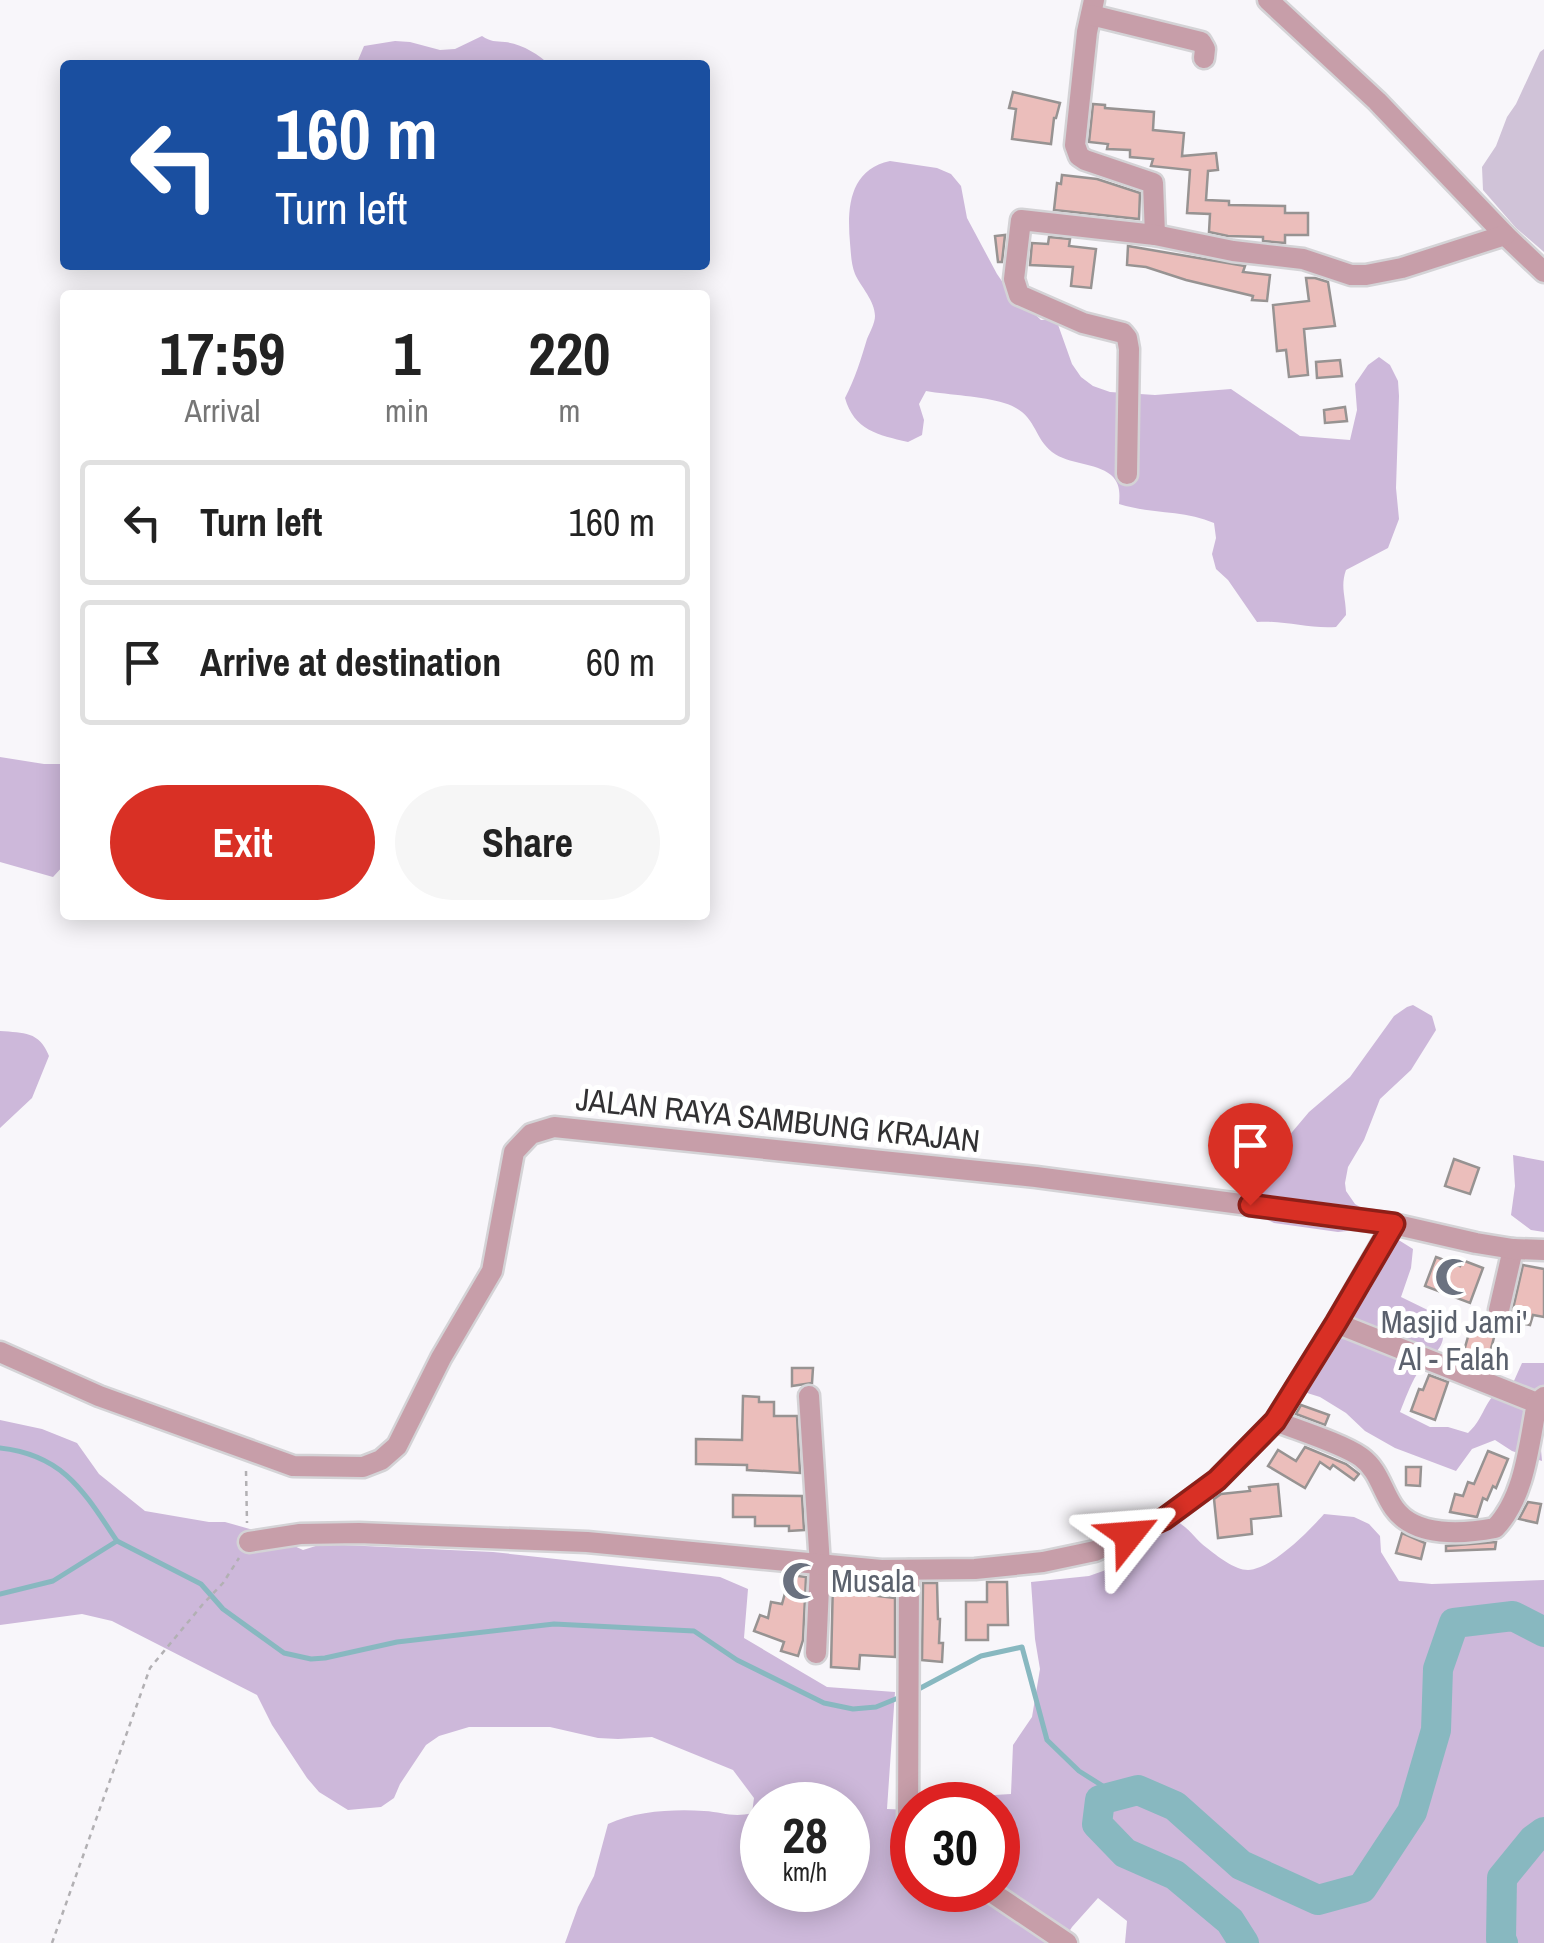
<!DOCTYPE html>
<html lang="en">
<head>
<meta charset="utf-8">
<style>
	body { margin:0; font-family:"Archivo Narrow",sans-serif; background:#f6f6f6; color:#222; height:100vh; display:flex; flex-direction:column; font-size:38px; white-space:nowrap }
	* { box-sizing:border-box; margin:0 }
	p { font-size:32px; color:#767676 }
	.icon { flex:none; width:55px; height:55px; fill:none; stroke:currentColor; stroke-width:2; stroke-linecap:round; stroke-linejoin:round }
	.map { position:relative; flex:1; overflow:hidden }
	.details { position:absolute; left:60px; top:290px; width:650px; height:630px; display:flex; flex-direction:column; background:#fff; border-radius:10px; box-shadow:0 5px 25px #0003 }
	.details>* { flex:none }
	.banner { position:absolute; left:60px; top:60px; width:650px; height:210px; border-radius:10px; box-shadow:0 5px 25px #0003; background:#1a4fa0; color:#fff; overflow:hidden }
	.speed { position:absolute; left:740px; top:1782px; display:flex; gap:20px; font-size:50px; font-weight:700; text-align:center }
	.speed>* { display:grid; place-content:center; width:130px; height:130px; border-radius:50%; background:#fff; box-shadow:0 5px 25px #0003; line-height:1 }
	.speed small { font-size:25px; font-weight:400 }
	.speed .limit { border:15px solid #d22; background:#fff; color:#111 }
	.pin { position:absolute; display:grid; place-items:center; width:85px; height:85px; color:#fff; margin:-102px -42px; border-radius:50% 50% 50% 0; rotate:-45deg; box-shadow:0 0 10px #0007 }
	.pin .icon { rotate:45deg }
	.me { position:absolute; width:110px; margin:-55px; rotate:62deg; stroke-linejoin:round; filter:drop-shadow(0 0 8px #0008) }
	.turn { display:flex; align-items:center; gap:35px; height:210px; padding:0 50px; font-size:45px }
	.turn .icon { width:130px; height:130px; stroke-width:2.5 }
	.turn b { display:block; font-size:70px; line-height:85px }
	.eta { display:flex; justify-content:space-evenly; align-items:center; height:170px; text-align:center }
	.eta b { font-size:60px; font-weight:700; line-height:70px }
	.primary-button { display:flex; gap:20px; margin-top:auto; padding:20px 50px }
	.primary-button a { flex:1; height:115px; border-radius:60px; background:#d93025; color:#fff; font-size:40px; font-weight:700; line-height:115px; text-align:center }
	.primary-button a+a { background:#f6f6f6; color:#222 }
	ul { padding:0; list-style:none }
	li { display:flex; align-items:center; gap:30px; height:125px; margin:0 20px 15px; padding:0 30px; border:5px solid #e0e0e0; border-radius:10px }
	li div { flex:1 }
	li b { display:block; font-size:38px }
	li em { font-style:normal }
	.map>svg:first-child { display:block }
</style>
</head>
<body>
<div class="map">
<svg width="1544" height="1943" viewBox="0 0 1544 1943">
	<rect width="100%" height="100%" fill="#f8f6fa"/>
	<!-- green -->
	<path fill="#d0c3d8" d="M 1544,49 L 1544,252 L 1516,228 L 1483,190 L 1482,167 L 1496,146 L 1507,117 L 1516,104 L 1540,52 Z"/>
	<!-- forest -->
	<g fill="#cdb8da" fill-rule="evenodd">
		<path d="M 482,36 C 491,42 495,41 505,42 C 522,44 538,54 550,65 L 356,65 L 364,46 L 395,41 L 410,42 L 440,50 L 455,49 Z"/>
		<path d="M 890,161 L 937,168 L 951,174 L 961,186 L 967,218 L 997,274 L 1006,287 L 1041,320 L 1056,319 L 1072,364 L 1081,377 L 1093,386 L 1110,392 L 1155,395 L 1231,389 L 1300,436 L 1350,440 L 1357,410 L 1355,384 L 1368,365 L 1379,357 L 1390,365 L 1398,381 L 1399,396 L 1396,488 L 1399,519 L 1388,548 L 1346,570 C 1340,587 1346,597 1346,615 L 1336,627 C 1309,629 1284,620 1257,622 L 1228,580 L 1216,569 L 1212,554 L 1216,538 L 1214,523 C 1184,510 1150,514 1119,504 C 1120,493 1120,483 1111,475 C 1095,462 1069,465 1052,452 C 1032,436 1037,413 1004,403 C 983,396 949,395 926,391 L 919,404 L 924,420 L 922,435 L 908,442 C 878,435 854,430 845,398 C 855,379 861,359 867,339 C 870,332 875,323 875,316 C 875,301 861,287 855,274 C 851,264 851,253 850,243 C 847,208 849,170 890,161 Z"/>
		<path d="M 0,757 L 44,764 L 65,764 L 65,864 L 53,877 L 0,862 Z"/>
		<path d="M 1413,1005 L 1432,1016 L 1436,1030 L 1411,1070 L 1380,1099 L 1364,1140 L 1348,1167 L 1345,1183 L 1346,1191 L 1355,1204 L 1365,1210 L 1362,1224 L 1356,1230 L 1338,1232 L 1274,1223 L 1260,1216 L 1260,1177 L 1277,1150 L 1309,1112 L 1350,1077 L 1394,1016 L 1407,1007 Z"/>
		<path d="M 0,1031 C 24,1033 39,1031 49,1056 L 32,1098 L 0,1128 Z"/>
		<path d="M 1513,1155 L 1544,1161 L 1544,1232 L 1531,1230 L 1511,1215 L 1515,1186 Z"/>
		<path d="M 1397,1239 L 1413,1249 L 1411,1268 L 1401,1297 L 1440,1316 C 1451,1352 1432,1350 1417,1374 C 1410,1385 1405,1400 1400,1412 L 1430,1427 L 1448,1427 L 1468,1433 C 1488,1415 1482,1395 1513,1383 L 1522,1363 L 1544,1363 L 1544,1429 L 1540,1438 L 1542,1461 L 1512,1451 L 1495,1440 L 1472,1449 L 1456,1471 L 1395,1448 L 1365,1431 L 1346,1413 L 1320,1397 L 1304,1392 L 1371,1288 Z"/>
		<path d="M 0,1420 L 42,1429 L 77,1443 L 99,1474 L 145,1511 L 209,1522 L 225,1522 L 268,1534 L 303,1550 L 322,1544 L 493,1552 L 720,1577 L 748,1589 L 744,1638 L 827,1687 L 895,1692 L 887,1809 L 912,1810 L 912,1890 L 998,1890 L 998,1805 L 962,1805 L 961,1797 L 1011,1794 L 1013,1745 L 1032,1717 L 1040,1669 L 1035,1639 L 1031,1582 L 1089,1576 L 1120,1565 L 1178,1522 C 1192,1531 1195,1539 1207,1548 C 1217,1556 1235,1570 1248,1570 C 1272,1569 1309,1531 1324,1514 L 1354,1517 L 1369,1524 L 1380,1536 L 1381,1552 L 1399,1581 L 1432,1584 L 1544,1580 L 1544,1943 L 1125,1943 L 1127,1921 L 1098,1898 L 1072,1927 L 1062,1943 L 565,1943 L 578,1907 L 594,1876 L 608,1824 C 636,1811 674,1809 704,1811 C 723,1812 733,1818 752,1813 L 754,1798 L 733,1770 L 652,1737 L 618,1739 L 598,1738 L 550,1727 L 469,1727 L 439,1736 L 426,1745 L 400,1784 L 394,1798 L 381,1807 L 348,1810 L 319,1792 L 307,1778 L 272,1725 L 257,1695 L 112,1621 L 82,1614 L 0,1625 ZM 762,1805 L 848,1805 L 848,1890 L 762,1890 Z"/>
	</g>
	<g fill="none" stroke-linecap="round" stroke-linejoin="round">
		<!-- stream -->
		<g stroke="#88b8c0" stroke-width="5">
			<path d="M 0,1448 C 64,1455 84,1492 117,1541"/>
			<path d="M 0,1594 L 53,1581 L 117,1541 L 201,1584 L 223,1609 L 284,1653 L 311,1659 L 325,1658 L 397,1642 L 554,1624 L 694,1631 L 737,1660 L 824,1703 L 853,1709 L 876,1707 L 903,1696"/>
			<path d="M 913,1692 L 981,1656 L 1022,1647 L 1047,1740 L 1079,1771 L 1117,1795"/>
		</g>
		<!-- river -->
		<g stroke="#88b8c0" stroke-width="30">
			<path d="M 1244,1943 L 1230,1921 L 1175,1875 L 1125,1853 L 1097,1824 L 1100,1800 L 1138,1790 L 1175,1806 L 1241,1865 L 1318,1900 L 1362,1888 L 1412,1812 L 1436,1730 L 1438,1669 L 1454,1623 L 1513,1616 L 1544,1632"/>
			<path d="M 1503,1943 L 1501,1939 L 1502,1878 L 1533,1840 L 1544,1832"/>
		</g>
	</g>
	<!-- building -->
	<g fill="#ebbebb" stroke="#979392" stroke-width="2.5">
		<path d="M 1013,92 L 1060,103 L 1056,118 L 1054,118 L 1051,144 L 1012,139 L 1016,109 L 1009,108 Z"/>
		<path d="M 1093,104 L 1105,105 L 1105,108 L 1154,112 L 1153,130 L 1184,133 L 1182,156 L 1216,153 L 1218,170 L 1208,171 L 1206,200 L 1229,201 L 1229,205 L 1285,206 L 1285,213 L 1308,213 L 1308,235 L 1285,235 L 1285,243 L 1263,241 L 1263,237 L 1228,236 L 1209,232 L 1210,214 L 1187,213 L 1190,170 L 1151,166 L 1153,159 L 1130,157 L 1130,150 L 1107,149 L 1108,144 L 1089,142 Z"/>
		<path d="M 1062,175 L 1097,179 L 1140,193 L 1139,219 L 1054,210 L 1057,183 L 1061,184 Z"/>
		<path d="M 1005,235 L 1002,262 L 998,262 L 995,236 Z"/>
		<path d="M 1049,237 L 1070,239 L 1069,246 L 1096,249 L 1091,288 L 1071,286 L 1073,267 L 1030,265 L 1032,243 L 1048,244 Z"/>
		<path d="M 1128,246 L 1245,266 L 1243,272 L 1270,275 L 1267,301 L 1252,300 L 1253,296 L 1186,280 L 1146,267 L 1127,265 Z"/>
		<path d="M 1306,278 L 1315,278 L 1328,282 L 1335,326 L 1304,329 L 1308,375 L 1289,377 L 1286,350 L 1277,351 L 1273,305 L 1309,301 Z"/>
		<path d="M 1340,360 L 1342,376 L 1317,378 L 1316,362 Z"/>
		<path d="M 1345,407 L 1347,421 L 1325,423 L 1324,410 Z"/>
		<path d="M 1454,1159 L 1479,1168 L 1470,1194 L 1445,1186 Z"/>
		<path d="M 1436,1257 L 1460,1266 L 1462,1260 L 1483,1268 L 1470,1303 L 1425,1286 Z"/>
		<path d="M 1523,1265 L 1544,1269 L 1544,1317 L 1533,1315 L 1530,1325 L 1508,1320 L 1512,1313 Z"/>
		<path d="M 1475,1312 L 1486,1315 L 1490,1321 L 1498,1323 L 1489,1356 L 1496,1358 L 1491,1370 L 1462,1358 Z"/>
		<path d="M 792,1368 L 813,1368 L 812,1383 L 792,1386 Z"/>
		<path d="M 1429,1375 L 1448,1382 L 1435,1420 L 1411,1411 L 1419,1389 L 1423,1390 Z"/>
		<path d="M 743,1396 L 759,1397 L 759,1402 L 774,1402 L 774,1416 L 797,1416 L 800,1473 L 747,1470 L 747,1465 L 696,1464 L 696,1439 L 742,1440 Z"/>
		<path d="M 1301,1405 L 1329,1415 L 1325,1425 L 1296,1414 Z"/>
		<path d="M 1305,1447 L 1346,1464 L 1359,1474 L 1354,1480 L 1333,1465 L 1330,1469 L 1320,1462 L 1305,1488 L 1268,1466 L 1278,1450 L 1296,1461 Z"/>
		<path d="M 1488,1451 L 1508,1459 L 1496,1488 L 1493,1486 L 1487,1500 L 1483,1498 L 1477,1517 L 1450,1512 L 1455,1494 L 1463,1496 L 1468,1482 L 1474,1484 Z"/>
		<path d="M 1406,1467 L 1421,1467 L 1420,1486 L 1406,1485 Z"/>
		<path d="M 1278,1484 L 1281,1516 L 1251,1519 L 1252,1534 L 1218,1538 L 1214,1499 L 1221,1494 L 1250,1491 L 1249,1487 Z"/>
		<path d="M 733,1495 L 802,1496 L 804,1530 L 789,1531 L 789,1526 L 755,1526 L 755,1517 L 733,1517 Z"/>
		<path d="M 1528,1502 L 1541,1504 L 1537,1523 L 1519,1519 Z"/>
		<path d="M 1402,1533 L 1425,1543 L 1421,1559 L 1396,1553 Z"/>
		<path d="M 1496,1542 L 1495,1549 L 1446,1551 L 1446,1546 Z"/>
		<path d="M 790,1575 L 806,1577 L 803,1640 L 798,1656 L 781,1651 L 784,1642 L 754,1631 L 760,1615 L 768,1618 L 771,1602 L 782,1604 Z"/>
		<path d="M 833,1579 L 861,1582 L 860,1594 L 895,1598 L 895,1657 L 860,1655 L 859,1669 L 831,1667 Z"/>
		<path d="M 987,1582 L 1007,1582 L 1008,1625 L 988,1625 L 988,1640 L 966,1640 L 966,1602 L 987,1602 Z"/>
		<path d="M 923,1583 L 937,1583 L 938,1619 L 940,1619 L 939,1643 L 943,1643 L 942,1662 L 922,1660 Z"/>
	</g>
	<g fill="none" stroke-linecap="round" stroke-linejoin="round">
		<!-- street casing -->
		<g stroke="#d4d3d6" stroke-width="25">
			<g id="street">
				<path d="M 1094,0 L 1087,32 L 1075,145 L 1079,156 L 1085,160 L 1153,183 L 1155,235"/>
				<path d="M 1268,0 L 1377,101 L 1505,235 L 1544,272"/>
				<path d="M 1091,15 L 1201,42 L 1205,49 L 1204,58"/>
				<path d="M 1127,474 L 1129,349 L 1127,338 L 1123,333 L 1083,323 L 1019,295 L 1014,279 L 1021,220 L 1155,235 L 1233,251 L 1303,259 L 1351,275 L 1366,275 L 1402,268 L 1505,235"/>
				<path d="M 1499,1310 L 1513,1249"/>
				<path d="M 1336,1323 L 1537,1403"/>
				<path d="M 0,1352 L 99,1396 L 293,1466 L 363,1467 L 381,1460 L 397,1446 L 441,1358 L 492,1271 L 514,1152 L 531,1134 L 554,1127 L 1036,1177 L 1393,1224 L 1476,1243 L 1513,1249 L 1544,1250"/>
				<path d="M 809,1396 L 820,1565 L 816,1653"/>
				<path d="M 1275,1421 C 1298,1430 1343,1444 1361,1457 C 1379,1470 1382,1491 1394,1508 C 1415,1538 1464,1534 1495,1528 C 1525,1497 1529,1444 1537,1403 L 1544,1397"/>
				<path d="M 249,1542 L 300,1534 L 359,1533 L 587,1542 L 881,1570 L 975,1569 L 1043,1562 L 1095,1551 L 1164,1519 L 1217,1480 L 1275,1421 L 1336,1323 L 1393,1224"/>
				<path d="M 909,1570 L 908,1828 L 912,1837"/>
				<path d="M 988,1890 L 1067,1943"/>
			</g>
		</g>
		<!-- path -->
		<g stroke="#b2b0b3" stroke-width="2.5" stroke-dasharray="5 5" stroke-linecap="butt">
			<path d="M 246,1471 L 247,1523"/>
			<path d="M 52,1943 L 150,1668 L 203,1604 L 223,1583 L 239,1558"/>
		</g>
		<!-- street -->
		<use href="#street" stroke="#c79ea9" stroke-width="20"/>
	</g>
	<g fill="none" stroke-linecap="round" stroke-linejoin="round">
		<!-- route casing -->
		<g stroke="#8d1f18" stroke-width="25">
			<path id="route" d="M 1129,1535 L 1164,1519 L 1217,1480 L 1275,1421 L 1336,1323 L 1394,1224 L 1250,1205"/>
		</g>
		<!-- route -->
		<use href="#route" stroke="#d93025" stroke-width="18"/>
	</g>
	<!-- icons -->
	<defs>
		<g id="mosque-bare" transform="scale(3)"><path d="M3.5-4.9A6 6 0 1 0 3.5 4.9A5 5 0 1 1 3.5-4.9Z" fill="#6b7280" stroke="#fff" stroke-width="2.5" paint-order="stroke"/></g>
	</defs>
	<g fill-rule="evenodd">
		<use href="#mosque-bare" x="1454" y="1277"/>
		<use href="#mosque-bare" x="801" y="1581"/>
	</g>
	<g text-anchor="middle" stroke-width="10" stroke-linejoin="round" paint-order="stroke">
		<!-- street labels -->
		<g font-size="32" fill="#323133" stroke="#fff">
			<text transform="translate(778 1120) rotate(6)" y="11">JALAN RAYA SAMBUNG KRAJAN</text>
		</g>
		<!-- worship labels -->
		<g font-size="32" fill="#5b616d" stroke="#fff">
			<text x="1454" y="1333">Masjid Jami'<tspan x="1454" dy="37">Al - Falah</tspan></text>
			<text x="831" y="1592" text-anchor="start">Musala</text>
		</g>
	</g>
</svg>
<div class="speed"><div>28<small>km/h</small></div><div class="limit">30</div></div>
<div class="pin" style="left:1250px;top:1205px;background:#d93025"><svg class="icon" aria-label="arrive" viewBox="0 0 24 24"><path d="M6 21V4h12l-3 4 3 4H6"/></svg></div>
<svg class="me" style="left:1129px;top:1535px" viewBox="-20 -20 40 40"><path d="M0-17L14 15 0 8-14 15z" fill="#d93025" stroke="#fff" stroke-width="4"/></svg>
<div class="banner">
<div class="turn"><svg class="icon" aria-label="left" viewBox="0 0 24 24"><path d="M17 20v-9H6M10 6l-5 5 5 5"/></svg><div><b>160 m</b>Turn left</div></div>
</div>
<section class="details">
<div class="eta">
<div><b>17:59</b><p>Arrival</p></div>
<div><b>1</b><p>min</p></div>
<div><b>220</b><p>m</p></div>
</div>
<ul>
<li><svg class="icon" aria-label="left" viewBox="0 0 24 24"><path d="M17 20v-9H6M10 6l-5 5 5 5"/></svg><div><b>Turn left</b></div><em>160 m</em></li>
<li><svg class="icon" aria-label="arrive" viewBox="0 0 24 24"><path d="M6 21V4h12l-3 4 3 4H6"/></svg><div><b>Arrive at destination</b></div><em>60 m</em></li>
</ul>
<div class="primary-button"><a>Exit</a><a>Share</a></div>
</section>
</div>
</body>
</html>
